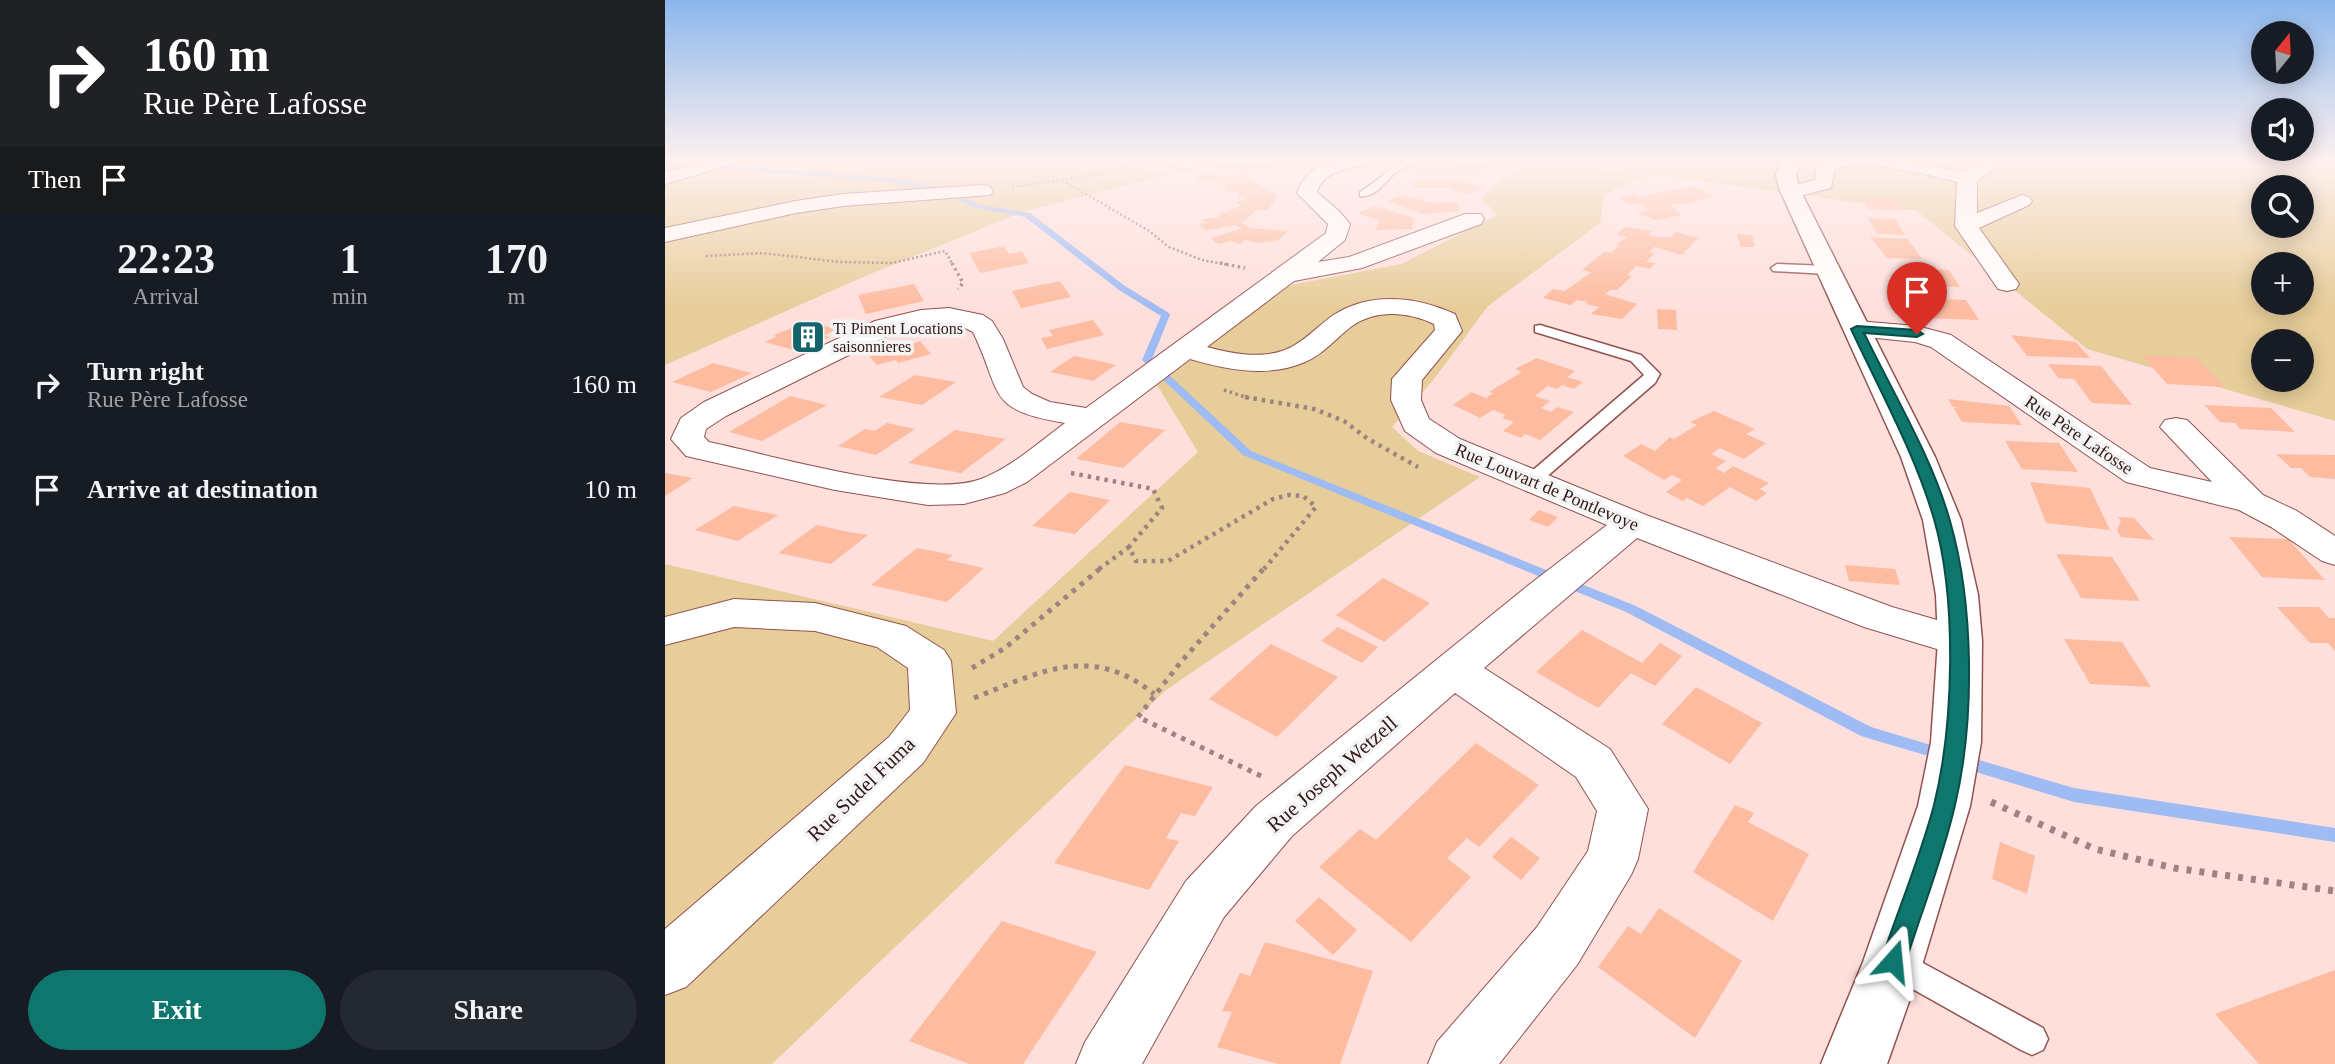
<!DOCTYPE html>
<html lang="en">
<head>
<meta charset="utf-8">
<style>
	body { margin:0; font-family:"Times New Roman",serif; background:#242831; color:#f1f3f6; height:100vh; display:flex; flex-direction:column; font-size:26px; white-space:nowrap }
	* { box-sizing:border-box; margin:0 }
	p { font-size:23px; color:#9ea1a6 }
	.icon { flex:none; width:38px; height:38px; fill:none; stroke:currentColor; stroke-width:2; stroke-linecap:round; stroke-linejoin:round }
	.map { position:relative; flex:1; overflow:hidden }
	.panel { display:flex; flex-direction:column; background:#171b24; width:665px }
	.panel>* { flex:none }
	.top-card { background:#202124; color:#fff; overflow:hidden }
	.needle { width:46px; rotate:18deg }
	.controls { position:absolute; left:1586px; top:21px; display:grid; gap:14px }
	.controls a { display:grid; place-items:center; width:63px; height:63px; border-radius:50%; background:#171b24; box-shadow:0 4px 18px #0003; font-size:35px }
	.pin { position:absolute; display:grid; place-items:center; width:60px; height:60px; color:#fff; margin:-72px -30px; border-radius:50% 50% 50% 0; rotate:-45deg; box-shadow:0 0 7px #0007 }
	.pin .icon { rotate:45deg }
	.me { position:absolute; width:77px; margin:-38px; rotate:18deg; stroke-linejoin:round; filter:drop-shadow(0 0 5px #0008) }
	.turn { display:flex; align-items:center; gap:24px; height:147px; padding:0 28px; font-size:32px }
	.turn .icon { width:91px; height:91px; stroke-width:2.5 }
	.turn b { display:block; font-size:49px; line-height:60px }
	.then { display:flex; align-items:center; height:66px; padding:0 28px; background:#0003; gap:14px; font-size:26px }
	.eta { display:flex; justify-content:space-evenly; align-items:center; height:119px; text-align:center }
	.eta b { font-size:42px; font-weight:700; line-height:49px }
	.cta { display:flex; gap:14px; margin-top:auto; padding:14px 28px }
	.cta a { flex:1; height:80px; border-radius:42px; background:#0f766e; color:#fff; font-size:28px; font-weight:700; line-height:80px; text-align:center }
	.cta a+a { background:#242831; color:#f1f3f6 }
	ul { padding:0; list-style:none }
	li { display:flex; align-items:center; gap:21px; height:105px; padding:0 28px }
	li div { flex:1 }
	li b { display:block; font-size:26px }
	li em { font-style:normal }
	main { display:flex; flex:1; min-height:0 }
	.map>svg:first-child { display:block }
</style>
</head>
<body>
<main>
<section class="panel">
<div class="top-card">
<div class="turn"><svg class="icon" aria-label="right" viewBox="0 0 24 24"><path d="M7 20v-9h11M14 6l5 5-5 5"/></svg><div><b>160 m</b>Rue Père Lafosse</div></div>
<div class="then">Then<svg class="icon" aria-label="arrive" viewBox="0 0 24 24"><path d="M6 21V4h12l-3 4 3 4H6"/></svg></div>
</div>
<div class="eta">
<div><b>22:23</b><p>Arrival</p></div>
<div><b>1</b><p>min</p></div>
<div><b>170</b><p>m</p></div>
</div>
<ul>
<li><svg class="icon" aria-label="right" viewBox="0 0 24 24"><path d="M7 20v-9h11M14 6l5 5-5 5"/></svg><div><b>Turn right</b><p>Rue Père Lafosse</p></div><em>160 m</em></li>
<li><svg class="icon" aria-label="arrive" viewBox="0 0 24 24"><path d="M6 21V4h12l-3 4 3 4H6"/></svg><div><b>Arrive at destination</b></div><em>10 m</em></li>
</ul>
<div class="cta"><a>Exit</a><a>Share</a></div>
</section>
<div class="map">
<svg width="1670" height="1064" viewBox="0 0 1670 1064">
	<rect width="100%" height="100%" fill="#fedfdc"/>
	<!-- green -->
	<g fill="#e7cd99" fill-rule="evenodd">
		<path d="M 0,160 L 18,160 L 115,179 L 178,160 L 420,160 L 509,173 L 357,212 L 191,280 L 0,365 Z"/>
		<path d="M 873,160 L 982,175 L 940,194 L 935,223 L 823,306 L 769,379 L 727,427 L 753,451 L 815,477 L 501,690 L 107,1064 L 0,1064 L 0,564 L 328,641 L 533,452 L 492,385 L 625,285 L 736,264 L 832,215 L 817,199 L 827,187 Z"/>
		<path d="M 885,160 L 1670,160 L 1670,421 L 1422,349 L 1252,211 ZM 1598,187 L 1636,187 L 1636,226 L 1598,226 ZM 1598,264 L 1636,264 L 1636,303 L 1598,303 ZM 1598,341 L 1636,341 L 1636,380 L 1598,380 Z"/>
	</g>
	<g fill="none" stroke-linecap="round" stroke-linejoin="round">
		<!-- stream -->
		<g fill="#9fbbf4" fill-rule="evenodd">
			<path d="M 0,161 L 226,178 L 280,189 L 315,205 L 365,213 L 460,286 L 504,313 L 505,315 L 487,359 L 586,451 L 971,606 L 1206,727 L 1286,751 L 1288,755 L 1286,759 L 1280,761 L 1196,736 L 961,612 L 578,455 L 477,360 L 496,316 L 454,290 L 360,217 L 311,208 L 276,192 L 226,182 L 0,165 Z"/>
			<path d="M 1297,755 L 1409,788 L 1670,828 L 1670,842 L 1409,802 L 1291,766 L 1289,761 L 1291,756 Z"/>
		</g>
	</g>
	<!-- building -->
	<g fill="#fdbca0">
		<path d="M 595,160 L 655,161 L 584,172 L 580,176 L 614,196 L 602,210 L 592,210 L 577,223 L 585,228 L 623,231 L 612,241 L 593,243 L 580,240 L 575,244 L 565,241 L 553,244 L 546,238 L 576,229 L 571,225 L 541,230 L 533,225 L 543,222 L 537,221 L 543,218 L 551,218 L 555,216 L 554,213 L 562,212 L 567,208 L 572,208 L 576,204 L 569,203 L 579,200 L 579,197 L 571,196 L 575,194 L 570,191 L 562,192 L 560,190 L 564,188 L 556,184 L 544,186 L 552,182 L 528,180 L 536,174 L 574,176 L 578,172 L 545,168 L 552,162 L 571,164 Z"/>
		<path d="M 815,160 L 856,160 L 801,175 L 749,175 L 748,169 L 785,167 Z"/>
		<path d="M 795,180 L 820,189 L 802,194 L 786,190 L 792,188 L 749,188 L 748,181 Z"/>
		<path d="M 1027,186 L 1049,196 L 1020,204 L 1004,205 L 1017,215 L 991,220 L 971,213 L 984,210 L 978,207 L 981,207 L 974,203 L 966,205 L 954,198 L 970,194 L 975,197 Z"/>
		<path d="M 736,195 L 770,203 L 791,202 L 796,211 L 758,214 L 722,201 Z"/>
		<path d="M 1196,198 L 1231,199 L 1239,210 L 1203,209 Z"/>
		<path d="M 709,206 L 749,218 L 747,229 L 711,230 L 714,220 L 692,213 Z"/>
		<path d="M 1203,218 L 1230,219 L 1240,235 L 1212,234 Z"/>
		<path d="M 960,227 L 988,231 L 983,235 L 993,237 L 1006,237 L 1011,232 L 1033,238 L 1017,255 L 989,247 L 984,252 L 990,253 L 981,262 L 990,263 L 985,269 L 971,266 L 962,275 L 967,276 L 952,290 L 945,290 L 940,294 L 972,304 L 957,319 L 926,314 L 934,307 L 921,304 L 923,302 L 912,300 L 906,305 L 878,298 L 888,289 L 900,291 L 921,276 L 926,272 L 917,270 L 939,252 L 947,253 L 954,245 L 951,244 L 963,237 L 951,235 Z"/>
		<path d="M 1072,234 L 1087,235 L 1090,247 L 1075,247 Z"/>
		<path d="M 1205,237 L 1243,239 L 1257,259 L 1222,258 Z"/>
		<path d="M 339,246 L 344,254 L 357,251 L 364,263 L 315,273 L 304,253 Z"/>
		<path d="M 1242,268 L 1284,270 L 1295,287 L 1252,285 Z"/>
		<path d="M 395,281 L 406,297 L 356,308 L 347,291 Z"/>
		<path d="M 249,284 L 259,301 L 201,314 L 193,295 Z"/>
		<path d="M 1248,298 L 1301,300 L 1314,320 L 1260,318 Z"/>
		<path d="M 992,309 L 1011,310 L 1012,330 L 993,329 Z"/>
		<path d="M 428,320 L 439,335 L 382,349 L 376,338 L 388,336 L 384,330 Z"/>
		<path d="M 143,322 L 172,329 L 158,336 L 165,337 L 129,350 L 100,342 L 112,336 L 108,335 Z"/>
		<path d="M 1346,335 L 1411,342 L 1425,358 L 1362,356 Z"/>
		<path d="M 241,341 L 244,345 L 255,341 L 266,354 L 233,363 L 231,360 L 212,365 L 204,356 L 221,351 L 218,348 Z"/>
		<path d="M 1477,355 L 1532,358 L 1560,387 L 1502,384 Z"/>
		<path d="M 409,356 L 439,362 L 451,365 L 428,381 L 385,372 Z"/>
		<path d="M 872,358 L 910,371 L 902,377 L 918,382 L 909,389 L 897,385 L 892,389 L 883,386 L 870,396 L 885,401 L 876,408 L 886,412 L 892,407 L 909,412 L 875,440 L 860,434 L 856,438 L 838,431 L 849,422 L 837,418 L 841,415 L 828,410 L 815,418 L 788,405 L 806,392 L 821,398 L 828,393 L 824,392 L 857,372 L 850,369 Z"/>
		<path d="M 48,363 L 87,373 L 46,392 L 7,382 Z"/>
		<path d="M 1383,364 L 1436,366 L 1467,405 L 1427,403 L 1409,379 L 1393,378 Z"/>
		<path d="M 250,375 L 291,382 L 257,405 L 214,397 Z"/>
		<path d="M 125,396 L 162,405 L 97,441 L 64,432 Z"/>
		<path d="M 1283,399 L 1344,406 L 1357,425 L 1297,422 L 1289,409 L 1291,407 L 1288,407 Z"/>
		<path d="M 1539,405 L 1606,408 L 1630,432 L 1575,429 L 1570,423 L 1555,422 Z"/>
		<path d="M 1049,411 L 1090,429 L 1081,434 L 1101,443 L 1079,459 L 1055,448 L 1046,454 L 1061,461 L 1051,468 L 1059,473 L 1068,466 L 1104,483 L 1095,489 L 1102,493 L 1091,501 L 1065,487 L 1038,506 L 1022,498 L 1018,501 L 1001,492 L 1017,480 L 1007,475 L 999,480 L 958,456 L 976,444 L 990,451 L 1005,437 L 1009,439 L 1032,425 L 1025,422 Z"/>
		<path d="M 455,422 L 500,430 L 458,468 L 411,459 Z"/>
		<path d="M 222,423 L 250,429 L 211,455 L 173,446 L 200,429 L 210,431 Z"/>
		<path d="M 290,430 L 341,439 L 296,473 L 243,463 Z"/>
		<path d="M 1340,441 L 1394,443 L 1413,472 L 1357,469 Z"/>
		<path d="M 1611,454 L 1670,455 L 1670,479 L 1645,477 L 1636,468 L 1626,468 Z"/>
		<path d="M 0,473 L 28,478 L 0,496 Z"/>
		<path d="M 1365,482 L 1425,488 L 1445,530 L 1381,523 Z"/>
		<path d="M 405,492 L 445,500 L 410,534 L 367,526 Z"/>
		<path d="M 69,506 L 113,515 L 73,541 L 30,530 Z"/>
		<path d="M 874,510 L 893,517 L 883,527 L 864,520 Z"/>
		<path d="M 1453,517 L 1469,518 L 1489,540 L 1456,537 L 1452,530 L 1456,521 Z"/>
		<path d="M 152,525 L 184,532 L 203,535 L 166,564 L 113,553 Z"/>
		<path d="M 1564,537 L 1623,539 L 1660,580 L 1597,577 Z"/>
		<path d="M 252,548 L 288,555 L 282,560 L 319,568 L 282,602 L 206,585 Z"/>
		<path d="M 1391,554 L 1447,557 L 1475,601 L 1416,598 Z"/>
		<path d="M 1180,565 L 1230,569 L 1235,585 L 1184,581 Z"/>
		<path d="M 718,578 L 765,603 L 719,642 L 671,615 Z"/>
		<path d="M 1612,607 L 1654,607 L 1664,618 L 1670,618 L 1670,651 L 1663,643 L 1645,643 Z"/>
		<path d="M 673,627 L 713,647 L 697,663 L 656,641 Z"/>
		<path d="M 917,630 L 977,663 L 995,643 L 1017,656 L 990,686 L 966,673 L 933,708 L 871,672 Z"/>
		<path d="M 1399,639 L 1457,642 L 1486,687 L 1425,684 Z"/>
		<path d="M 606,644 L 673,677 L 612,737 L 544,699 Z"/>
		<path d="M 1031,687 L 1097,723 L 1065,764 L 997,724 Z"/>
		<path d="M 811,743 L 874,785 L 814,847 L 802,838 L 782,858 L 806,877 L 746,942 L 654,867 L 695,829 L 711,840 Z"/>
		<path d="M 460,765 L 548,787 L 530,816 L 516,813 L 501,838 L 514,841 L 484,890 L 389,863 Z"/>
		<path d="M 1070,805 L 1089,813 L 1083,822 L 1144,854 L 1108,921 L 1028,872 Z"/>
		<path d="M 846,837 L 875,858 L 856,880 L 827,857 Z"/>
		<path d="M 1335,842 L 1370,856 L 1362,894 L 1327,879 Z"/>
		<path d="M 654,897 L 692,930 L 668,955 L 630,921 Z"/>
		<path d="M 994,908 L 1077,961 L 1030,1038 L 933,967 L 963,926 L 976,934 Z"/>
		<path d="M 337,921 L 432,952 L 358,1064 L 304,1064 L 244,1041 Z"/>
		<path d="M 600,942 L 708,971 L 675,1064 L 613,1064 L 552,1047 L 567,1012 L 557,1011 L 575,973 L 585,976 Z"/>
		<path d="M 1670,970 L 1670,1064 L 1594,1064 L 1550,1014 Z"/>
	</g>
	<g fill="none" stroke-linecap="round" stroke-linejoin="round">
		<!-- lane casing -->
		<g stroke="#91524f" stroke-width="3">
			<g id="lane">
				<path d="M 742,160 L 754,160 C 748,165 740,167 733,171 C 720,179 713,198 695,196 L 695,192 C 713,181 723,168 742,160 Z"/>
				<path d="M 1112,264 L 1163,266 L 1169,270 L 1163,274 L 1108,271 L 1106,268 Z"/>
				<path d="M 875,325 L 976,355 L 995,374 L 990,383 L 872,485 L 866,486 L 857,481 L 860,477 L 979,375 L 966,361 L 870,332 L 870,326 Z"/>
				<path d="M 1232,949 L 1378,1028 L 1383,1039 L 1378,1050 L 1367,1055 L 1356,1050 L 1221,974 L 1217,964 L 1221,954 Z"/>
			</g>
		</g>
		<!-- street casing -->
		<g stroke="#91524f" stroke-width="2">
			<g id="street">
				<path d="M 43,160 L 71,160 L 69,164 L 0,184 L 0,172 Z"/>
				<path d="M 500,160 L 542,160 C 532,172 510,172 500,160 Z"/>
				<path d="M 672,160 L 706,160 L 704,164 C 683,169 659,170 652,192 L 674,211 L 685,224 L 680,240 L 653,262 L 684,257 L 800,214 L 816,214 L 819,219 L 816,224 L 697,268 L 629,281 L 542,347 C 565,353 593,359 617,351 C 638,344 652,326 670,314 C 707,291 753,297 790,314 L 797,331 L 757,380 L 756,400 L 764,419 L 795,439 L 981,515 L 1227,607 L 1310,631 L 1316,641 L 1310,651 L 1295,656 L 1199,627 L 972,538 L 819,668 L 945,749 L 983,809 L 973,859 L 966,875 L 912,965 L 834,1064 L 763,1064 L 772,1042 L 872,927 L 923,851 L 932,811 L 911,777 L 790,693 L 627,836 L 559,917 L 477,1064 L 411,1064 L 420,1042 L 521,881 L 591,806 L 865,584 L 942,525 L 771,453 L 740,431 L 726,400 L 727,379 L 770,330 L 769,324 C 743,312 712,309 687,326 C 671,338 659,354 640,362 C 603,378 563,370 525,359 L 362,482 L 340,493 L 299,504 L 263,505 L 170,490 L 21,456 L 6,439 L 16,418 L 39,402 L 210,321 L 256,310 L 284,308 L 318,315 L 327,321 L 338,339 L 358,387 L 367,394 L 385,402 L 421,408 L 661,233 L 663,224 L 632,193 C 639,173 653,165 672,160 ZM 270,324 L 294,325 L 308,332 C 338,394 320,410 400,423 C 374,442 347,467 316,479 C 261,500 105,455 44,442 L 39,437 L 41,429 L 61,416 L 228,333 Z"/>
				<path d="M 1161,160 L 1236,160 L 1299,172 L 1320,160 L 1341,160 L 1312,181 L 1312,213 L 1357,195 L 1364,197 L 1367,201 L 1364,205 L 1314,228 L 1354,284 L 1351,289 L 1342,291 L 1333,289 L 1290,226 L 1292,182 C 1265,176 1192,155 1169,171 L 1166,188 L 1126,198 L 1119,196 L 1116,192 L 1119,188 L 1150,180 L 1151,170 Z"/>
				<path d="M 318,185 L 325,187 L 328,191 L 325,195 L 178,206 L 131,213 L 0,242 L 0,228 L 131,201 L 178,194 Z"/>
				<path d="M 1192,321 L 1252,326 L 1286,335 L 1485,468 L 1547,482 L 1495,427 L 1500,420 L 1511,418 L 1522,420 L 1598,495 L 1632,511 L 1670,536 L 1670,565 L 1657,561 L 1606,527 L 1574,510 L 1461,482 L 1266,347 L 1250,342 L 1183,335 L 1179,329 L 1183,323 Z"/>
				<path d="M 69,599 L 150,603 L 241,626 L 279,650 L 286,661 L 291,713 L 258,763 L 21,987 L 0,995 L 0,929 L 224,737 L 245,710 L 243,668 L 212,647 L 150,631 L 69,627 L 0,645 L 0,617 Z"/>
			</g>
		</g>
		<!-- secondary casing -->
		<g stroke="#91524f" stroke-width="3">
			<path id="secondary" d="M 1118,160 L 1137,160 L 1131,174 L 1134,188 L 1270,457 L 1296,520 L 1313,595 L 1317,641 L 1316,742 L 1305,806 L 1258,962 L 1222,1064 L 1156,1064 L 1198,962 L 1253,806 L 1266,742 L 1273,641 L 1271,595 L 1258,520 L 1236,457 L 1114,188 L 1111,174 Z"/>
		</g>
		<!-- path-far4 -->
		<g stroke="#a08381" stroke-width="2.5" stroke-dasharray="2 2.5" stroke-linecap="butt">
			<path d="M 397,180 L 484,231 L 504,247 L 537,260 L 564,265"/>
			<path d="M 347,187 L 411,178 L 482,162"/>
			<path d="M 41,256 L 98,253 L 175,262 L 227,263 L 280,251 L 288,265"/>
		</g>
		<!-- path-far3 -->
		<g stroke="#a08381" stroke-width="3.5" stroke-dasharray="2.5 3.5" stroke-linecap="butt">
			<path d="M 287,263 L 298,283 L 293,289"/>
			<path d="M 555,263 L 580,268"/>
			<path d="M 559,390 L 586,399"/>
		</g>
		<!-- path-far2 -->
		<g stroke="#a08381" stroke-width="4.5" stroke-dasharray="3.5 5" stroke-linecap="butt">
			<path d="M 580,397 L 649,409 L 679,421 L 703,439 L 753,467"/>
			<path d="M 406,473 L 488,489 L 497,508 L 464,547 L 471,561 L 503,561 L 608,499 L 624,495 L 638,496 L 651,507 L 599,569"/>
			<path d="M 434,569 L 464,547"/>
		</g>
		<!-- path-far1 -->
		<g stroke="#a08381" stroke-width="5" stroke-dasharray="4.5 6" stroke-linecap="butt">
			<path d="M 307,668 L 340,648 L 437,567"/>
			<path d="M 309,698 C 375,672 426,643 489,694"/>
			<path d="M 596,776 L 473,717 L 515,663 L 600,567"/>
		</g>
		<!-- path -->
		<path stroke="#a08381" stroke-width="7" stroke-dasharray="5 8" stroke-linecap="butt" d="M 1326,802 L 1430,849 L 1509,868 L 1670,891"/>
		<!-- lane -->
		<use href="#lane" fill="#fff" fill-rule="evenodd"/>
		<!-- street -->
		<use href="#street" fill="#fff" fill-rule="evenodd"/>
		<!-- secondary -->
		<use href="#secondary" fill="#fff" fill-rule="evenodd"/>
	</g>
	<!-- sky -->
	<linearGradient id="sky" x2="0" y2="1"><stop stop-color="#8bb7ed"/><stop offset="0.52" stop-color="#fff1ef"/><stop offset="1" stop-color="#fff1ef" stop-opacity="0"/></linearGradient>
	<rect width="1670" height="309" fill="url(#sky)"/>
	<!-- route -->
	<path fill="#0f766e" stroke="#0a4d48" stroke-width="2" d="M 1192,326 L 1252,330 L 1258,334 L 1252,337 L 1199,333 C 1228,393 1267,457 1285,521 C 1309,604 1310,721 1290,805 C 1278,858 1257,910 1241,961 L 1237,970 L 1228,974 L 1220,970 L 1216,961 C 1233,910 1255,858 1269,805 C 1289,724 1292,599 1269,519 C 1250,454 1215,391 1186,329 Z"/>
	<!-- icons -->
	<defs>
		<g id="building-square" transform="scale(1.75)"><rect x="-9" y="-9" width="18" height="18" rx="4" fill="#15646b" stroke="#f4f4f4"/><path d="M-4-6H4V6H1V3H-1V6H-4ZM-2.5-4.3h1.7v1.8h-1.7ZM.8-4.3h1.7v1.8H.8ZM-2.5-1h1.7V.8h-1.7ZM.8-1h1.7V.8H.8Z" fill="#fff"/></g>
	</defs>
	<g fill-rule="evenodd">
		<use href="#building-square" x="143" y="337"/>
	</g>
	<g text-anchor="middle" stroke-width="7" stroke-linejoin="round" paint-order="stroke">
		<!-- far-poi labels -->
		<g font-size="16" fill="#321817" stroke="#f4f4f4" text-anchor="start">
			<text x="168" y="334">Ti Piment Locations<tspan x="168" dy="18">saisonnieres</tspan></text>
		</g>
		<!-- street labels -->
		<g font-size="18" fill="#321817" stroke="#f4f4f4">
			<text transform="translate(1414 435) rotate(34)" y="6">Rue Père Lafosse</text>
			<text transform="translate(882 487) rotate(23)" y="6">Rue Louvart de Pontlevoye</text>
		</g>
		<!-- near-street labels -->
		<g font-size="21" fill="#321817" stroke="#f4f4f4">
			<text transform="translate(667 774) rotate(-41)" y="7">Rue Joseph Wetzell</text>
			<text transform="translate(196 789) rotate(-44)" y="7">Rue Sudel Fuma</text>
		</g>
	</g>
</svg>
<div class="controls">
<a><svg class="needle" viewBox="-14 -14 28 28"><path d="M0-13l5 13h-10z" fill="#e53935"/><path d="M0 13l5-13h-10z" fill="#9ea1a6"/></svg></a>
<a><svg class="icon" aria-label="sound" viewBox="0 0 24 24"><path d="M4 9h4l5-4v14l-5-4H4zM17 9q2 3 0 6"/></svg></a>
<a><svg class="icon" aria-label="search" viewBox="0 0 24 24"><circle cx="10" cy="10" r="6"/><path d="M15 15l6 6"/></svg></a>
<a>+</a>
<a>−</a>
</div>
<div class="pin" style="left:1252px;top:334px;background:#d93025"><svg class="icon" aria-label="arrive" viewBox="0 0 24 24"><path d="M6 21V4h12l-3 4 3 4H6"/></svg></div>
<svg class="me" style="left:1228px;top:961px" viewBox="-20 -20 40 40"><path d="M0-17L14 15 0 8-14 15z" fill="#0f766e" stroke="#fff" stroke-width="4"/></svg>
</div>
</main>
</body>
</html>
